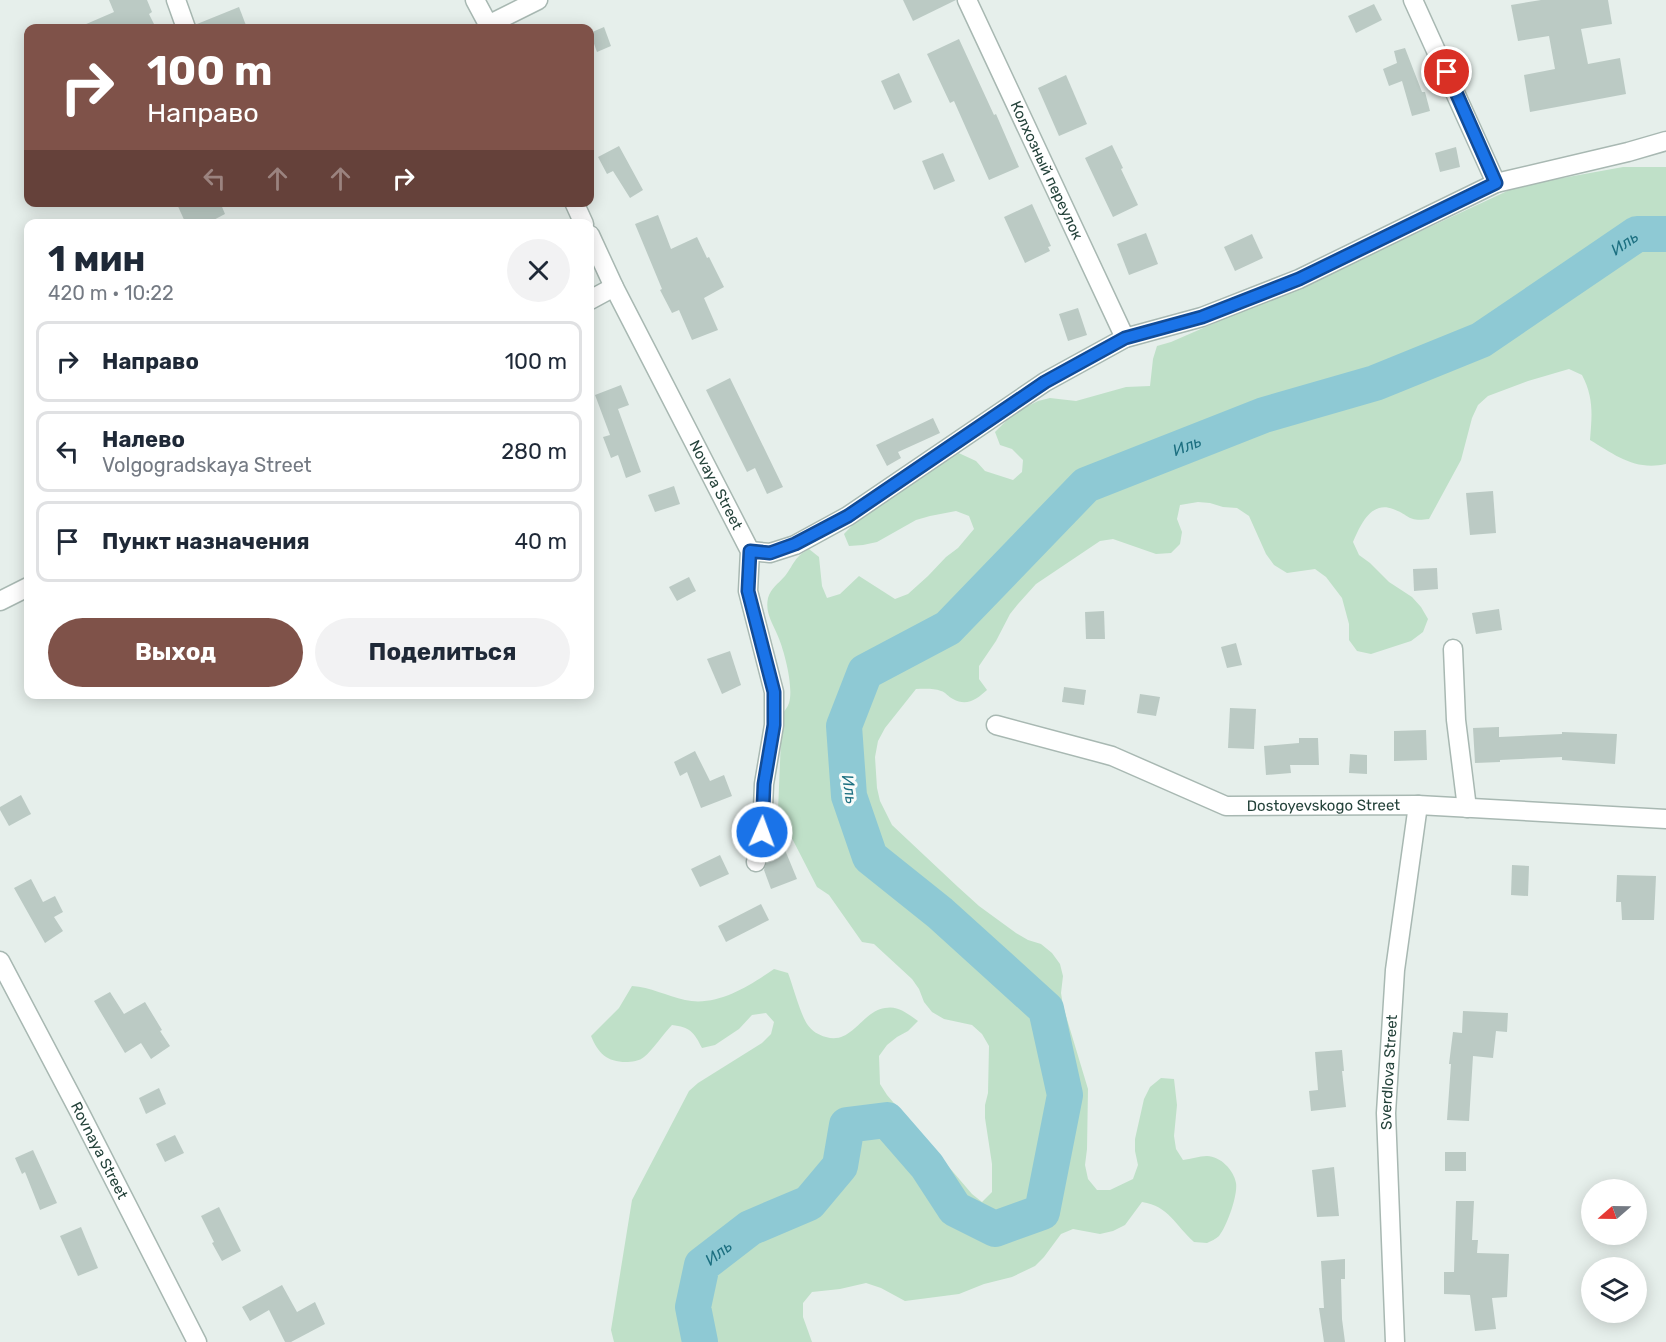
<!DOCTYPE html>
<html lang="ru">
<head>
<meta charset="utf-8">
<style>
	body { margin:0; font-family:Rubik,sans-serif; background:#f2f2f3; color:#1f2937; height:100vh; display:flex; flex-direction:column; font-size:22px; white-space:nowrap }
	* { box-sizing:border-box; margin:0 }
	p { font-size:20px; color:#747a83 }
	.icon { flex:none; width:33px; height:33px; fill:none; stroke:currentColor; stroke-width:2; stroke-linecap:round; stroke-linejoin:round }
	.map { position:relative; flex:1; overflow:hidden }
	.drawer { position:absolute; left:24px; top:219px; width:570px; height:480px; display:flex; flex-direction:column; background:#fff; border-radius:12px; box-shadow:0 3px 15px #0003 }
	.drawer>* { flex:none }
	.banner { position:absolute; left:24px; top:24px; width:570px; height:183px; border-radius:12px; box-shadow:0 3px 15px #0003; background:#7f5249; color:#fff; overflow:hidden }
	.needle { width:39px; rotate:250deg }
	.controls { position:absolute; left:1581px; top:1179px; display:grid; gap:12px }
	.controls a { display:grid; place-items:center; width:66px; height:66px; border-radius:50%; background:#fff; box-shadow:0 3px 15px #0003; font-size:30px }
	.pin { position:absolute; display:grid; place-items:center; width:51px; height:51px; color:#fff; margin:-26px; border:3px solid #fff; border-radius:50%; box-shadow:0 2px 6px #0007 }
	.me { position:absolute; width:66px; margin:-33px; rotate:2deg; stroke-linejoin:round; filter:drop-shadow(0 0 4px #0008) }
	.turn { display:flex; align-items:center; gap:21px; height:126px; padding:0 24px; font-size:27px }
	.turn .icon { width:78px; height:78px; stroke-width:2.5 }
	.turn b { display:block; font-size:42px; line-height:51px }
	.lanes { display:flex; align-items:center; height:57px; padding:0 24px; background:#0003; justify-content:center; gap:30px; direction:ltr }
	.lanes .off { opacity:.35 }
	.round { display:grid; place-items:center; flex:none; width:63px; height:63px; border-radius:32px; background:#f2f2f3 }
	.head { display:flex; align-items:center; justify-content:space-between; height:102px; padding:0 24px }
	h1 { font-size:36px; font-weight:700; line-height:45px }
	.cta { display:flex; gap:12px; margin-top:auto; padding:12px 24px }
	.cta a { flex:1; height:69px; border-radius:36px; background:#7f5249; color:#fff; font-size:24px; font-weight:700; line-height:69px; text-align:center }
	.cta a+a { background:#f2f2f3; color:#1f2937 }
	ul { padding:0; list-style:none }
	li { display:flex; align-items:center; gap:18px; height:81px; margin:0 12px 9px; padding:0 12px; border:3px solid #e0e1e3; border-radius:12px }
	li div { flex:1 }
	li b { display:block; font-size:22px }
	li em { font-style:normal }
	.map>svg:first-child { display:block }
</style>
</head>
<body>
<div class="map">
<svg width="1666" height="1342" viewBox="0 0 1666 1342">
	<rect width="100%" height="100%" fill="#e6efeb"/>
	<!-- green -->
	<path fill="#bfe0c8" d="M 1623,167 L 1666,167 L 1666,464 C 1635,471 1615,455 1590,440 C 1592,415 1594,398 1582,375 L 1569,369 L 1528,381 L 1488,396 L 1478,405 L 1472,418 L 1461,460 L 1429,519 C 1407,522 1410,515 1393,509 C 1371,500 1360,526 1353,542 L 1359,555 L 1370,563 L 1389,582 L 1412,597 L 1421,607 L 1428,619 L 1423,632 L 1411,641 L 1371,654 L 1357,651 L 1349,640 L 1349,624 L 1342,598 L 1326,577 L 1315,569 L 1287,573 L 1274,565 L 1266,554 L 1249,516 L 1237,508 L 1223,507 L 1210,503 L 1198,502 L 1180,505 L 1177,519 L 1182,532 L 1180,544 L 1171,553 L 1156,554 L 1113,539 L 1100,541 L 1036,584 L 1018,604 L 1010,614 L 996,641 L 979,666 L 979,679 L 987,690 C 977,699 967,707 953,699 C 948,697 946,692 941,691 C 933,688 924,689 916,689 L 885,728 L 878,741 L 875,757 L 877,788 L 880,801 L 892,825 L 958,887 L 979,906 L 1016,933 L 1028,940 L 1041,944 L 1052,953 L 1060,964 L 1063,976 L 1061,993 L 1063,1006 L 1088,1089 L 1087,1149 L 1085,1165 L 1088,1179 L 1097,1190 L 1110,1190 L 1133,1179 L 1138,1165 L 1135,1151 L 1135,1139 L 1144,1099 L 1150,1087 L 1161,1078 L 1174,1079 L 1177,1105 L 1174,1136 L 1176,1149 L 1183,1160 C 1191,1159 1199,1156 1207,1156 C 1220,1156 1234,1170 1236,1183 C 1238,1195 1227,1226 1219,1236 C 1216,1239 1211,1241 1207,1243 L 1194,1242 C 1175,1225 1169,1206 1142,1202 L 1125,1225 L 1113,1231 L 1100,1234 L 1073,1229 L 1061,1234 L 1044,1257 L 1035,1266 L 1012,1277 L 984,1284 L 959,1294 L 905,1301 L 881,1288 L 866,1283 L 840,1289 L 812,1292 L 803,1303 L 803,1317 L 812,1342 L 614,1342 L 611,1330 L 632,1200 L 689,1091 L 698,1083 L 762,1043 L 771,1034 L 774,1022 L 766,1013 L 752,1015 L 739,1029 L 715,1045 L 702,1048 C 694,1032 690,1027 672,1025 C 664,1033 652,1051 644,1057 C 640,1061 631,1062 626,1062 C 607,1062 598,1053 591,1036 L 619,1008 L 632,986 C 650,987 667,996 685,1000 C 717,1007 749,986 774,969 L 788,973 C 793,986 800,1013 807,1024 C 812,1031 818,1035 826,1037 C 852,1045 862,1011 885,1008 C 898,1005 908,1014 918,1021 L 908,1031 L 897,1037 L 887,1045 L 879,1056 L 880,1084 L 887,1095 L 972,1194 L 982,1202 L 992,1192 L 992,1164 L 985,1118 L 985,1105 L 988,1093 L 989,1046 L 982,1034 L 972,1025 L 944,1019 L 932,1012 L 924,1002 L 919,989 L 912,979 L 874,944 L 862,942 L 829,895 L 817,887 L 778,811 L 782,715 C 784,711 788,707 789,703 C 794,687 784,649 777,634 C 772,622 765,612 768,598 C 771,588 778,584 785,576 C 795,563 794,557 809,549 L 819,557 L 822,586 L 827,598 L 840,594 L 859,576 L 895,599 L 908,594 L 928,576 L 946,557 L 958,548 L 974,529 L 969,516 L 956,511 L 930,516 L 916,520 L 877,542 L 863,545 L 849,546 L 844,534 L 863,514 L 950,449 L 976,461 L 985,471 L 1013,480 L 1022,472 L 1023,460 L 1012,449 L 1000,445 L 995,432 L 1014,413 L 1038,401 L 1050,398 L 1076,401 L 1126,387 L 1150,386 L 1153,359 L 1157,346 L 1171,342 L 1348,265 L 1518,186 Z"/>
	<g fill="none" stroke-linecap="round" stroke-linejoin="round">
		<!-- river -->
		<path stroke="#8ec9d4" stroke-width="36" id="s1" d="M 700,1342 L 693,1307 L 702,1265 L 750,1228 L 809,1203 L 840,1166 L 847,1125 L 887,1120 L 927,1166 L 955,1209 L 995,1229 L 1042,1212 L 1065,1095 L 1046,1009 L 940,913 L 870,857 L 849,796 L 844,726 L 865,672 L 948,628 L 1086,485 L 1264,415 L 1375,383 L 1481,340 L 1637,234 L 1666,234"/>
	</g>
	<!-- building -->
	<g fill="#bbcac4">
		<path d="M 109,0 L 147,0 L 152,12 L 149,14 L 156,28 L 77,28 L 114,12 Z"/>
		<path d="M 903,0 L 956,0 L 913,21 Z"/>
		<path d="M 1541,0 L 1608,0 L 1612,24 L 1581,29 L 1588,64 L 1620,58 L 1626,94 L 1530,112 L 1524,75 L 1555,69 L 1549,36 L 1518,41 L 1511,5 Z"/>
		<path d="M 1374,4 L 1382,20 L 1356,33 L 1348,16 Z"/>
		<path d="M 239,7 L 247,28 L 197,28 L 197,24 Z"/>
		<path d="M 604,27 L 611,46 L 597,52 L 590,33 Z"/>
		<path d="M 959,39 L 994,115 L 996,114 L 1019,167 L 989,180 L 954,101 L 950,103 L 927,54 Z"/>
		<path d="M 1405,48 L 1422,92 L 1425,92 L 1430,111 L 1412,116 L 1402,81 L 1389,86 L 1383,69 L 1397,63 L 1394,51 Z"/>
		<path d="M 899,73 L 912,102 L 894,110 L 881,81 Z"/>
		<path d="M 1066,75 L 1087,124 L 1059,136 L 1038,88 Z"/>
		<path d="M 1112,145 L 1123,168 L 1121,169 L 1138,205 L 1113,217 L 1085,158 Z"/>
		<path d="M 619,146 L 643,190 L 630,198 L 613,171 L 607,174 L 598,157 Z"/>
		<path d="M 1456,147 L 1460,167 L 1440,172 L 1435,153 Z"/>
		<path d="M 943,153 L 955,181 L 934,190 L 922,161 Z"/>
		<path d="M 176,202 L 220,202 L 225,214 L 206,224 L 186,224 Z"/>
		<path d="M 1032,204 L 1051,246 L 1048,247 L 1050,251 L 1025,263 L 1004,217 Z"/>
		<path d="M 658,215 L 671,249 L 697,237 L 707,258 L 709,257 L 724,287 L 704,298 L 718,330 L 692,340 L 679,310 L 672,313 L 660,290 L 662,289 L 635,224 Z"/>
		<path d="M 1146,233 L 1158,264 L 1129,275 L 1117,244 Z"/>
		<path d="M 1252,234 L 1263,258 L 1235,271 L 1224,247 Z"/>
		<path d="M 1078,308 L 1087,335 L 1068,341 L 1059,314 Z"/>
		<path d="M 730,378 L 783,487 L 767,494 L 755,468 L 747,472 L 706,390 Z"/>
		<path d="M 621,385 L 629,405 L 618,409 L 641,472 L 626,478 L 618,455 L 611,458 L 603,437 L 610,435 L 595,395 Z"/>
		<path d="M 933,418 L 940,433 L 898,452 L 901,458 L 887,466 L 876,445 Z"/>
		<path d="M 674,486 L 680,504 L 655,512 L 648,495 Z"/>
		<path d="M 1493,491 L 1496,533 L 1470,535 L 1466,493 Z"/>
		<path d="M 1437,568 L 1438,589 L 1414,591 L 1413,569 Z"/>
		<path d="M 689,577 L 696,591 L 677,601 L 669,587 Z"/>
		<path d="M 1499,609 L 1502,630 L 1476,634 L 1472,613 Z"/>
		<path d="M 1104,611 L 1105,639 L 1086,639 L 1085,612 Z"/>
		<path d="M 1236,643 L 1242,665 L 1227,668 L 1221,647 Z"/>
		<path d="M 730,651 L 741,685 L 722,694 L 707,659 Z"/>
		<path d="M 1064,687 L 1086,690 L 1084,705 L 1062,702 Z"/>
		<path d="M 1140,694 L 1160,697 L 1156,716 L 1137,713 Z"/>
		<path d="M 1230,708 L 1256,709 L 1254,749 L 1228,748 Z"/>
		<path d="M 1499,727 L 1499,737 L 1562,734 L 1562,732 L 1617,734 L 1615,764 L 1562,760 L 1562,757 L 1500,760 L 1500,762 L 1475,763 L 1473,728 Z"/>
		<path d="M 1426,730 L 1427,760 L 1394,761 L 1394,731 Z"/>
		<path d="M 1299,738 L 1318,738 L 1319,765 L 1290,765 L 1291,773 L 1266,775 L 1264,746 L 1299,743 Z"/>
		<path d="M 695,751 L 710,781 L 724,775 L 732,796 L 701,808 L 687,772 L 680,776 L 674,762 Z"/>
		<path d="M 1350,754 L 1367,755 L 1367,774 L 1349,773 Z"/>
		<path d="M 21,795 L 31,814 L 9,826 L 0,810 L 0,807 Z"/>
		<path d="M 785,850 L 797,879 L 771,889 L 764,870 L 769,856 Z"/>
		<path d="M 720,855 L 729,874 L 700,887 L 691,869 Z"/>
		<path d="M 1512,865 L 1529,866 L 1528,896 L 1511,895 Z"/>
		<path d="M 1617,875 L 1656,876 L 1654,920 L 1622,920 L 1621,902 L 1616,902 Z"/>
		<path d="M 31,879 L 43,902 L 55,896 L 63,912 L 54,917 L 63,931 L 45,943 L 14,888 Z"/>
		<path d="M 761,904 L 769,920 L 726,942 L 718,926 Z"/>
		<path d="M 110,992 L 124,1014 L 145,1002 L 162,1030 L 160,1031 L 170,1046 L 151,1059 L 141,1043 L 125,1053 L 94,1001 Z"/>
		<path d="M 1463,1011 L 1508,1013 L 1507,1032 L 1496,1031 L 1493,1058 L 1473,1056 L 1469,1121 L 1447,1120 L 1451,1064 L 1449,1064 L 1453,1032 L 1462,1033 Z"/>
		<path d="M 1342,1050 L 1344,1071 L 1342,1071 L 1346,1107 L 1311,1111 L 1309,1091 L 1318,1090 L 1315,1052 Z"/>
		<path d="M 159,1088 L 166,1104 L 146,1114 L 139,1098 Z"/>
		<path d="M 175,1135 L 184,1153 L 165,1162 L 156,1144 Z"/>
		<path d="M 33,1150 L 57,1203 L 40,1210 L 25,1172 L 22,1174 L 15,1158 Z"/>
		<rect x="1445" y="1152" width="21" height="19"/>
		<path d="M 1334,1167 L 1339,1216 L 1317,1217 L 1312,1170 Z"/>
		<path d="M 1456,1201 L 1474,1201 L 1472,1240 L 1478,1240 L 1477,1253 L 1509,1254 L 1507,1297 L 1492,1298 L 1496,1329 L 1475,1331 L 1470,1295 L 1444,1294 L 1444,1272 L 1454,1272 Z"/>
		<path d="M 219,1207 L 241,1251 L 222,1261 L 212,1243 L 214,1242 L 201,1216 Z"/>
		<path d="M 81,1227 L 98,1268 L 78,1276 L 60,1236 Z"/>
		<path d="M 1345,1259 L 1345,1279 L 1341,1279 L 1342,1319 L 1345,1342 L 1324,1342 L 1319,1308 L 1324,1308 L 1321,1261 Z"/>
		<path d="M 282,1285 L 297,1312 L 315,1302 L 325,1324 L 291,1342 L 285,1342 L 269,1310 L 250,1321 L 242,1307 Z"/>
	</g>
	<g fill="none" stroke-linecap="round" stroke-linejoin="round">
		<!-- minor casing -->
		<g stroke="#a8b8b2" stroke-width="21">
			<g id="minor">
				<path d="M 176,0 L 186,28"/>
				<path d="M 475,0 L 490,28"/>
				<path id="s2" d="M 967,0 L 1125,338"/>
				<path d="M 1413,0 L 1496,183"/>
				<path d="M 488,25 L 538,0"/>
				<path d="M 574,202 L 584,224"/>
				<path id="s3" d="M 590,235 L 614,287 L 750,551 L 748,591 L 774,692 L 774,725 L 764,784 L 762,832 L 756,862"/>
				<path d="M 590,300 L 614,287"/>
				<path d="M 750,551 L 770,553 L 795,545 L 848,516 L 1045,382 L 1125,338 L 1202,317 L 1299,279 L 1496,183 L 1628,152 L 1666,141"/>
				<path d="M 0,601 L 28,587"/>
				<path d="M 1453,649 L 1456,720 L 1467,808"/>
				<path id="s4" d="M 996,725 L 1112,756 L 1226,806 L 1418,805 L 1666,819"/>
				<path id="s5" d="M 0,961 L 79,1111 L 197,1342"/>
				<path id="s6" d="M 1395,1342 L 1386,1113 L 1395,970 L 1418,805"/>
			</g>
		</g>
		<!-- minor -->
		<use href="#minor" stroke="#fff" stroke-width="18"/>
	</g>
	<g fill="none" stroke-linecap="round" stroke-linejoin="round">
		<!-- route casing -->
		<g stroke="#114b97" stroke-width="15">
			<path id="route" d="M 762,832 L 764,784 L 774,725 L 774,692 L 748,591 L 750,551 L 770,553 L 795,544 L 848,516 L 1045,382 L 1125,338 L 1202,317 L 1299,279 L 1496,183 L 1447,72"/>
		</g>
		<!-- route -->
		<use href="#route" stroke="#1a73e8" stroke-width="10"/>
	</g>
	<g text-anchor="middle" stroke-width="6" stroke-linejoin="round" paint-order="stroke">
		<!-- street labels -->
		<g font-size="15" fill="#24423a" stroke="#f7fbf9">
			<text dy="5" stroke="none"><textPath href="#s2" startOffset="188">Колхозный переулок</textPath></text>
			<text dy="5" stroke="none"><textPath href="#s3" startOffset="280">Novaya Street</textPath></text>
			<text dy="5" stroke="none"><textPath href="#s4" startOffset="342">Dostoyevskogo Street</textPath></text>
			<text dy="5" stroke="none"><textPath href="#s6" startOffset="270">Sverdlova Street</textPath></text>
			<text dy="5" stroke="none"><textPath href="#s5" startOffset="214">Rovnaya Street</textPath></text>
		</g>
		<!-- water labels -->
		<g font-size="16" font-style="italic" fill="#1c6f80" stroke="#f7fbf9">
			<text dy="6" stroke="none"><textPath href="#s1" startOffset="2060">Иль</textPath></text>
			<text dy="6" stroke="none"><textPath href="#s1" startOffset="1574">Иль</textPath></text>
			<text transform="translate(850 789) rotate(81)" y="6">Иль</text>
			<text dy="6" stroke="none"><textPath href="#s1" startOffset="99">Иль</textPath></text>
		</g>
	</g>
</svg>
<div class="controls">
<a><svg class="needle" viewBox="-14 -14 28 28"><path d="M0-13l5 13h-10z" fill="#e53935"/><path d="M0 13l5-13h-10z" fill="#747a83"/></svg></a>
<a><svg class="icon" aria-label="layers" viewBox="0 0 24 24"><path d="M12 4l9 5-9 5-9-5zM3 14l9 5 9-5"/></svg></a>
</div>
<div class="pin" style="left:1447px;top:72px;background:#d93025"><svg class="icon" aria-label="arrive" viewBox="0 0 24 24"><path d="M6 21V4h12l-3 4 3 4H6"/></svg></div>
<svg class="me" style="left:762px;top:832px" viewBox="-20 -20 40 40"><circle r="17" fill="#1a73e8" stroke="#fff" stroke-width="3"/><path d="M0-11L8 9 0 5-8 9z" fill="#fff"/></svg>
<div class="banner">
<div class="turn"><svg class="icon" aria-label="right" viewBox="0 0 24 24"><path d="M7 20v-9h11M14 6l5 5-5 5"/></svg><div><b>100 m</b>Направо</div></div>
<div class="lanes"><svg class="icon off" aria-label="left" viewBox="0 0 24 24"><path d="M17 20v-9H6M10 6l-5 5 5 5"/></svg><svg class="icon off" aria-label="ahead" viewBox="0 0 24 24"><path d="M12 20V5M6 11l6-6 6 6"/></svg><svg class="icon off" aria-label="ahead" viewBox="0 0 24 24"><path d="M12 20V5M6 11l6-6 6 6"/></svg><svg class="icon" aria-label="right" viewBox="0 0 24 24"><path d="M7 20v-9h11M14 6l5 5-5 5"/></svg></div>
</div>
<section class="drawer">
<div class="head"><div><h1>1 мин</h1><p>420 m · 10:22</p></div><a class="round"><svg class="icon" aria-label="close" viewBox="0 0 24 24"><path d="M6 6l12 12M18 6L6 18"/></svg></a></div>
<ul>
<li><svg class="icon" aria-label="right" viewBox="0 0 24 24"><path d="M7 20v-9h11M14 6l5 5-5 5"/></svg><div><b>Направо</b></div><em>100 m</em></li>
<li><svg class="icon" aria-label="left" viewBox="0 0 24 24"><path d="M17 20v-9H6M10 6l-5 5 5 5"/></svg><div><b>Налево</b><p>Volgogradskaya Street</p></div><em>280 m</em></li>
<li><svg class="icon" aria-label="arrive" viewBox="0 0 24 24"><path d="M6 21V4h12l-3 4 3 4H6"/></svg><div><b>Пункт назначения</b></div><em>40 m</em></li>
</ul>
<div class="cta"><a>Выход</a><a>Поделиться</a></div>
</section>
</div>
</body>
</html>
